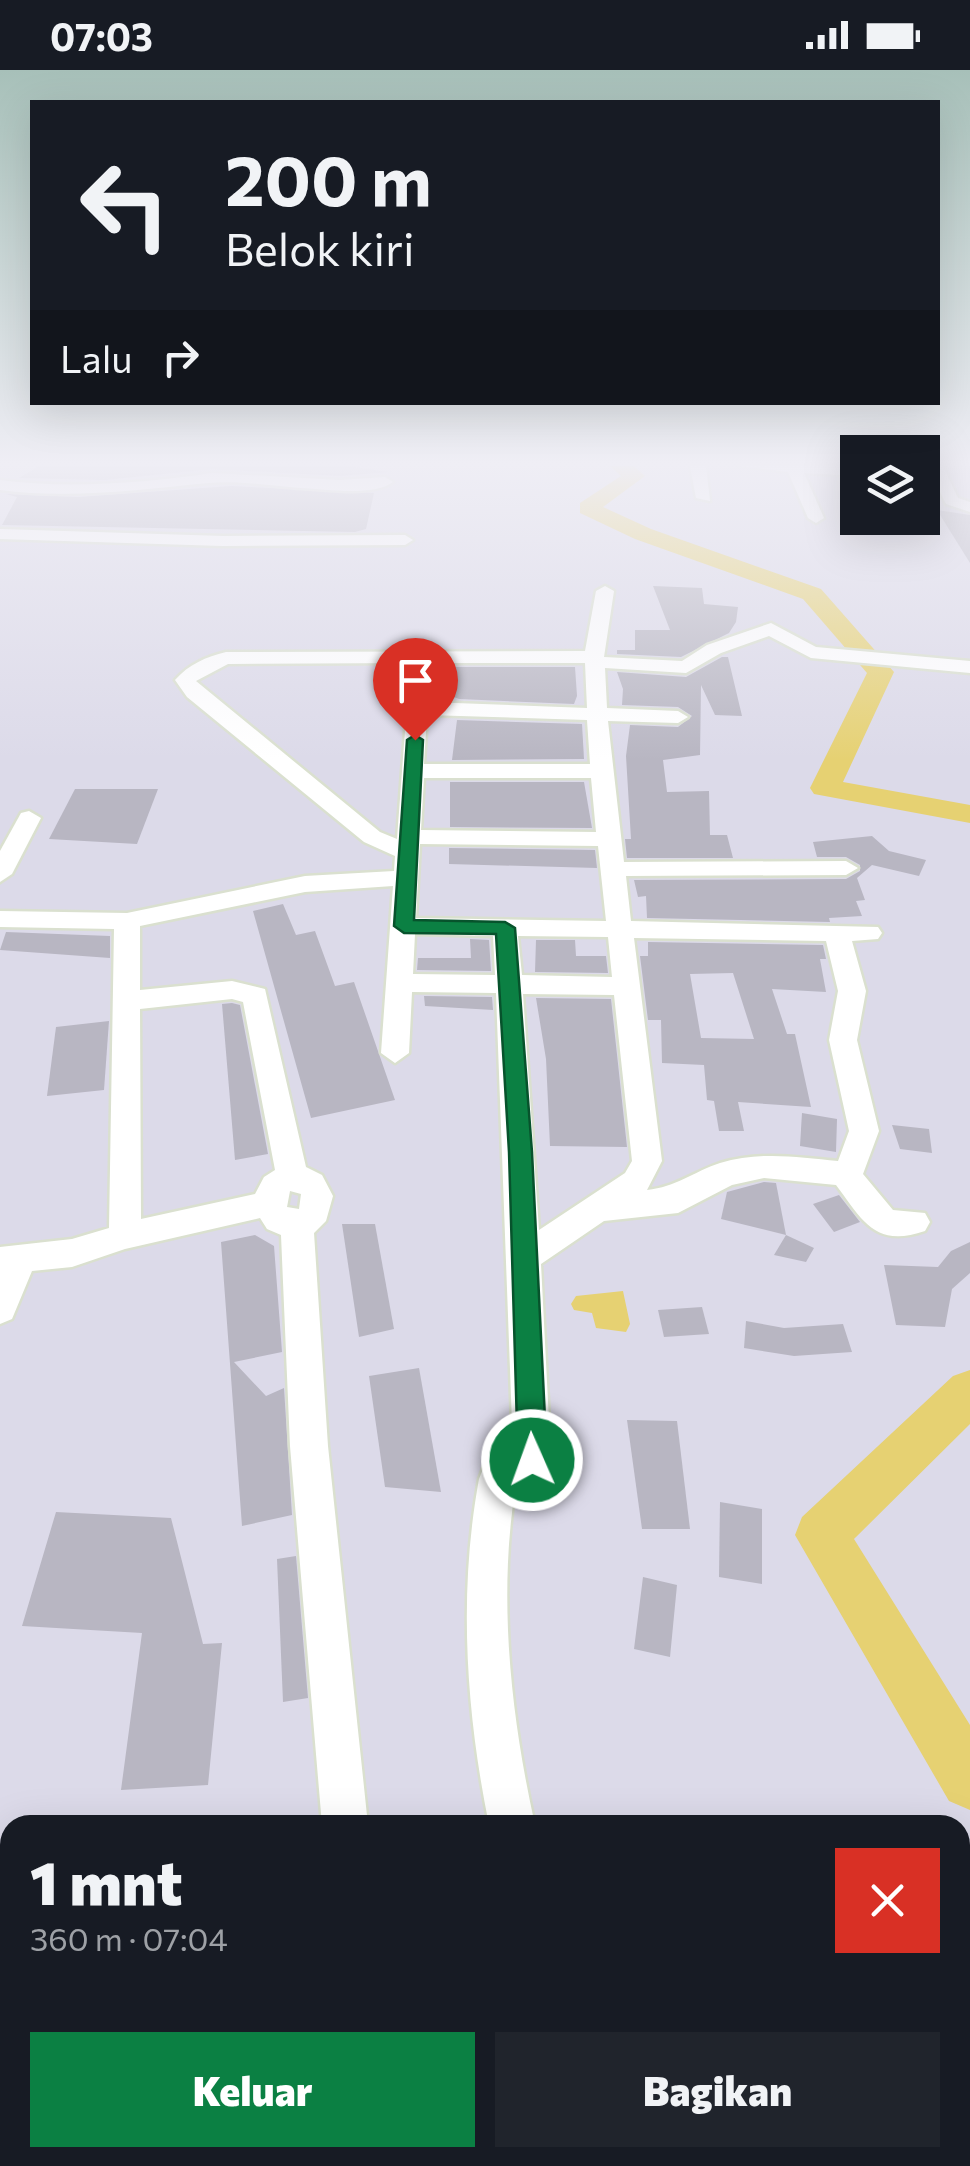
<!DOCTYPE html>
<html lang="id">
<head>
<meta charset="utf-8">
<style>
	body { margin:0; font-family:Commissioner,sans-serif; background:#20242c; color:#f1f3f6; height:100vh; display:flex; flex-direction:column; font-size:38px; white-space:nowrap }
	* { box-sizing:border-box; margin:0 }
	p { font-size:32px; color:#9ea1a6 }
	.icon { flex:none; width:55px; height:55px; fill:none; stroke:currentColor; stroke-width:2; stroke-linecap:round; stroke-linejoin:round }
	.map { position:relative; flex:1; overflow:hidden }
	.panel { position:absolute; left:0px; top:1745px; width:970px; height:352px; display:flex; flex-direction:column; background:#171b24; border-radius:30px 30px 0 0; box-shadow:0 10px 40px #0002 }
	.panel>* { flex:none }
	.guide { position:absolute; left:30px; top:30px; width:910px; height:305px; border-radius:0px; box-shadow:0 10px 40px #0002; background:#171b24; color:#f1f3f6; overflow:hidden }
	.tools { position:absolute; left:840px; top:365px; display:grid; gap:20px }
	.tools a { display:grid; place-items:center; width:100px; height:100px; border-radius:0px; background:#171b24; box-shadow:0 10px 40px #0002; font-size:50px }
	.pin { position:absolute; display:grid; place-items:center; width:85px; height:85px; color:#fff; margin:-102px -42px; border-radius:50% 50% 50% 0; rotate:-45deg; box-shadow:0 0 10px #0007 }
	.pin .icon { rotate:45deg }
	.me { position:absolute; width:110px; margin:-55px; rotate:358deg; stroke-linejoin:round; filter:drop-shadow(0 0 8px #0008) }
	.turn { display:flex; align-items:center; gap:35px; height:210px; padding:0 30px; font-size:45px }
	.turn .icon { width:130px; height:130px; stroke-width:2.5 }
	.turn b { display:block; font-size:70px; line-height:85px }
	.then { display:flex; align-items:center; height:95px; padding:0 30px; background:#0003; gap:20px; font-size:38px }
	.round { display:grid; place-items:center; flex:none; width:105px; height:105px; border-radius:0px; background:#20242c }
	.head { display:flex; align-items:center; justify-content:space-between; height:170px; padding:0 30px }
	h1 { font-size:60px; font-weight:800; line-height:75px }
	.action { display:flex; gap:20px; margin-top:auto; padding:20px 30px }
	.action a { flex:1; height:115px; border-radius:0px; background:#0b8043; color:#fff; font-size:40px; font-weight:800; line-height:115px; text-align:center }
	.action a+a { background:#20242c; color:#f1f3f6 }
	.status { display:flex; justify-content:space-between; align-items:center; height:70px; padding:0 50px; background:#171b24; direction:ltr }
	.status svg { height:28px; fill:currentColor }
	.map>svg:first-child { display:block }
</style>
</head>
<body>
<div class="status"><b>07:03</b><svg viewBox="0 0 49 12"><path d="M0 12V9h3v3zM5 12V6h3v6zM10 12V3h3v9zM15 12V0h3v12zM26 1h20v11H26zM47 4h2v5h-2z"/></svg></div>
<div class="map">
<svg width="970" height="2096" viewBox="0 0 970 2096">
	<rect width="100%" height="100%" fill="#dcdae9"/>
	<!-- water -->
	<path fill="#e6d172" d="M 623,1221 L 630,1254 L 626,1262 L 596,1258 L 592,1243 L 574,1240 L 571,1234 L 576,1226 Z"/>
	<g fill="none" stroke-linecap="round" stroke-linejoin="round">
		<!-- river -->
		<g fill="#e6d172" fill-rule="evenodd">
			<path d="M 610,396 L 634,396 L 645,406 L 603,437 L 651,459 L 821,519 L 894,602 L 843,712 L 970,735 L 970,753 L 814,724 L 810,718 L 867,603 L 803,529 L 635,469 L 580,443 L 580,433 L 621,406 Z"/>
			<path d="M 970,1300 L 970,1354 L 854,1469 L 970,1655 L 970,1740 L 949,1731 L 795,1465 L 802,1447 L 953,1306 Z"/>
		</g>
	</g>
	<!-- building -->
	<g fill="#b8b6c2" fill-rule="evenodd">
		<path d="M 39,396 L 349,396 L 388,402 L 340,406 L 212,399 L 105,410 L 19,408 Z"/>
		<path d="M 231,416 L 374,423 L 366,459 L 355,462 L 2,455 L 17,427 L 6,424 L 78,427 Z"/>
		<path d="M 937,440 L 970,445 L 970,493 Z"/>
		<path d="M 653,516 L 702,518 L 704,534 L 738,537 L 736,552 L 729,563 L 681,587 L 617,584 L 617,580 L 635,580 L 635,560 L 670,560 Z"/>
		<path d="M 722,587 L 728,587 L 742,646 L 715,645 L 701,615 L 700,685 L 663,690 L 667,722 L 709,721 L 710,765 L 727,765 L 733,788 L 627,788 L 625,769 L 631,769 L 626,686 L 630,655 L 678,657 L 692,646 L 678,637 L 622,635 L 623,619 L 617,602 L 686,607 Z"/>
		<path d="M 453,597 L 575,597 L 577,626 L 574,634 L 459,629 L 454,627 Z"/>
		<path d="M 457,650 L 582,654 L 584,689 L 452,690 Z"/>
		<path d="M 450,712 L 584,712 L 592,758 L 450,757 Z"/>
		<path d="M 75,719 L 158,719 L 137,774 L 49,769 Z"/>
		<path d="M 872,766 L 889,781 L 926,790 L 919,806 L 872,795 L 857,808 L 865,830 L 856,831 L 862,846 L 829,848 L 830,852 L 647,848 L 646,826 L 638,827 L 634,810 L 846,809 L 860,801 L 860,795 L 846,787 L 817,787 L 813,772 Z"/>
		<path d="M 449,778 L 595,780 L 597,798 L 449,794 Z"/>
		<path d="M 283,834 L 296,865 L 315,861 L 335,916 L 354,912 L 395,1030 L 311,1048 L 253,841 Z"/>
		<path d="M 6,862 L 110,866 L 110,888 L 0,880 Z"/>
		<path d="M 470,869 L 489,870 L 491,901 L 417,900 L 418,888 L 471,888 Z"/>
		<path d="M 536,870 L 575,870 L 576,886 L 606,886 L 608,903 L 535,902 Z"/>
		<path d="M 648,872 L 823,875 L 826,889 L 820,889 L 826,922 L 772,919 L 787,964 L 795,964 L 811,1037 L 738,1032 L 744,1061 L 719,1061 L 714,1031 L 707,1030 L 704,995 L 662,993 L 661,950 L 648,950 L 640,886 L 648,886 ZM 733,903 L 754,969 L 701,968 L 690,904 Z"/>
		<path d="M 424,926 L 492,927 L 493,940 L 425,936 Z"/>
		<path d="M 536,928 L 611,929 L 627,1077 L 550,1076 L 546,989 Z"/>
		<path d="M 232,933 L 240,935 L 268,1084 L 235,1090 L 222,934 Z"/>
		<path d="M 109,951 L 104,1020 L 47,1026 L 56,957 Z"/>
		<path d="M 802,1043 L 837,1049 L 836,1082 L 800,1076 Z"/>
		<path d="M 892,1055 L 929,1059 L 932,1083 L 900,1079 Z"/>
		<path d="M 764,1112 L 776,1113 L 786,1165 L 721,1149 L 727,1122 Z"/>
		<path d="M 839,1125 L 860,1152 L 834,1162 L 813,1134 Z"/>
		<path d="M 342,1154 L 375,1154 L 394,1259 L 359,1267 Z"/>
		<path d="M 255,1165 L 274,1176 L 282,1282 L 234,1292 L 266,1326 L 284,1318 L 292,1445 L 242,1456 L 221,1172 Z"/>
		<path d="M 786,1165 L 814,1178 L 806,1192 L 774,1185 Z"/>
		<path d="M 970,1172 L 970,1203 L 952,1219 L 945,1257 L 896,1255 L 884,1195 L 938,1197 L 951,1181 Z"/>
		<path d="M 702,1237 L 709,1264 L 664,1267 L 658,1240 Z"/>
		<path d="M 746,1251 L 784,1258 L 843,1254 L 852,1282 L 794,1286 L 744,1278 Z"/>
		<path d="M 419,1298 L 441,1422 L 385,1417 L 369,1306 Z"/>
		<path d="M 627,1350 L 677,1351 L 690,1459 L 642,1459 Z"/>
		<path d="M 720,1432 L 762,1439 L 762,1514 L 719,1507 Z"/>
		<path d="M 56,1442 L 171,1448 L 203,1574 L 222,1573 L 208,1715 L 121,1720 L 142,1563 L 22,1556 Z"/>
		<path d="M 296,1486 L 308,1628 L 283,1632 L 277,1489 Z"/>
		<path d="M 643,1507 L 677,1515 L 670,1587 L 634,1579 Z"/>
	</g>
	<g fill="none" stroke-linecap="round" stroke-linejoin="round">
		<!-- minor casing -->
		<g stroke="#dae0cf" stroke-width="5">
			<g id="minor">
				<path d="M 690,396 L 706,396 L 710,431 L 696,428 Z"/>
				<path d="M 739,396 L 858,396 L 858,406 L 804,403 L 824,448 L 816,453 L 808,448 L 788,402 Z"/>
				<path d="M 927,396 L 943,396 L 958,428 L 970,432 L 970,442 L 946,434 Z"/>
				<path d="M 212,403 L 340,410 L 385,407 L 393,412 C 372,427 327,419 301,418 C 271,416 238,410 208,413 C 139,420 68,429 0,420 L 0,410 C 65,419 146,413 212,403 Z"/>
				<path d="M 0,459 L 223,466 L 405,465 L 413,470 L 405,475 L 223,476 L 0,469 Z"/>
				<path d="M 605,516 L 614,521 L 604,587 L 682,591 L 707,575 L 771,553 L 816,577 L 970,591 L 970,603 L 811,588 L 769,566 L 721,583 L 686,603 L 605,598 L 607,638 L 678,641 L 688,647 L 678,653 L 608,651 L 624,792 L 846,791 L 858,798 L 846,805 L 626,806 L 631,851 L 878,857 L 882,863 L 878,869 L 852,871 L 866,921 L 857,970 L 879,1061 L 863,1104 L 893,1140 L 925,1143 L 930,1152 L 925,1161 C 875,1178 863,1151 836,1115 L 764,1108 L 732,1115 L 678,1143 L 604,1151 L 541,1194 L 551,1390 L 545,1403 L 515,1420 C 498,1530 511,1647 535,1755 L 489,1755 C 466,1642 458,1523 479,1409 L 484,1396 L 513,1380 L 496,923 L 412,922 L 409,983 L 395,993 L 381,983 L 393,816 L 305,822 L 140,856 L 140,920 L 232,911 L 265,919 L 306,1097 L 322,1105 L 333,1126 L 326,1151 L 314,1163 L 328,1376 L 368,1755 L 322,1755 L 290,1376 L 281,1165 L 267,1159 L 260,1148 L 125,1179 L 72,1197 L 32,1201 L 12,1249 L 0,1254 L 0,1177 L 72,1169 L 109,1158 L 114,859 L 0,857 L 0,841 L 127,843 L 305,806 L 394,801 L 395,786 L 364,772 L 187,627 L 175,610 C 189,594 206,587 226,582 L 585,581 L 596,521 ZM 410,593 L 397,769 L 380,762 L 196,611 L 228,594 ZM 429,593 L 585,593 L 587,638 L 427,632 ZM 427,645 L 587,650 L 590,694 L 424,694 ZM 424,708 L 591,708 L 596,762 L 421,760 ZM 420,774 L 598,776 L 606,851 L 416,848 ZM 415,864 L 493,866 L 495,905 L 413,904 ZM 518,866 L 608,867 L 612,907 L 522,905 ZM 634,868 L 826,871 L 838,921 L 829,970 L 849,1061 L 838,1091 C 797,1087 760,1081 720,1093 C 693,1102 676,1117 647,1120 L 662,1091 ZM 523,924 L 614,925 L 632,1091 L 625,1103 L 539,1160 ZM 232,929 L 243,932 L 275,1100 L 264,1107 L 255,1124 L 141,1149 L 140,939 ZM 290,1121 L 301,1124 L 299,1139 L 287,1137 Z"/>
				<path d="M 29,741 L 41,748 L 12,804 L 0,812 L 0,781 L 21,743 Z"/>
				<path d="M 354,2088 L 408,2088 L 409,2096 L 355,2096 Z"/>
				<path d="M 571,2088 L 625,2088 L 627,2096 L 573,2096 Z"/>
			</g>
		</g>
		<!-- minor -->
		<use href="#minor" fill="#fff" fill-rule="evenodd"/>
	</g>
	<!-- sky -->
	<linearGradient id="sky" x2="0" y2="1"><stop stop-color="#a7c0b9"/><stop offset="0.57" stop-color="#efeef5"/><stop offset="1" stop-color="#efeef5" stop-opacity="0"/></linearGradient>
	<rect width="970" height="690" fill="url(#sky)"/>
	<!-- route -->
	<path fill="#0b8043" stroke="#07532c" stroke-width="2.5" d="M 415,665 L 423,670 L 414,850 L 505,852 L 515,858 L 532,1082 L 547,1390 L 542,1399 L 532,1403 L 522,1399 L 518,1390 L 509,1082 L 496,864 L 404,863 L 394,856 L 407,670 Z"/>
</svg>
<div class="tools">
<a><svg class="icon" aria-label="layers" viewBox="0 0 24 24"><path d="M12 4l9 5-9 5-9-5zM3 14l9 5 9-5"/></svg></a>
</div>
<div class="pin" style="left:415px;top:670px;background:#d93025"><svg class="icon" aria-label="arrive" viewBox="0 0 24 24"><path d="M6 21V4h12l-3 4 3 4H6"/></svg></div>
<svg class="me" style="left:532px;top:1390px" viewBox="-20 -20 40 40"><circle r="17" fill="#0b8043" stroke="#fff" stroke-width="3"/><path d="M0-11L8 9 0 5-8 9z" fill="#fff"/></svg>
<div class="guide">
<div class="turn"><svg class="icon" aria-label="left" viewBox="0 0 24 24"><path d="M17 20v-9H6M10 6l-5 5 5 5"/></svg><div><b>200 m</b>Belok kiri</div></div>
<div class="then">Lalu<svg class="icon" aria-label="right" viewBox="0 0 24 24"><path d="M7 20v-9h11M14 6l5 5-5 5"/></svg></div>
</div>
<section class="panel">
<div class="head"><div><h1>1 mnt</h1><p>360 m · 07:04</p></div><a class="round" style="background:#d93025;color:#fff"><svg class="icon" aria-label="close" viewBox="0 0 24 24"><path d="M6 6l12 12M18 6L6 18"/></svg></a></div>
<div class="action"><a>Keluar</a><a>Bagikan</a></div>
</section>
</div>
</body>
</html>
